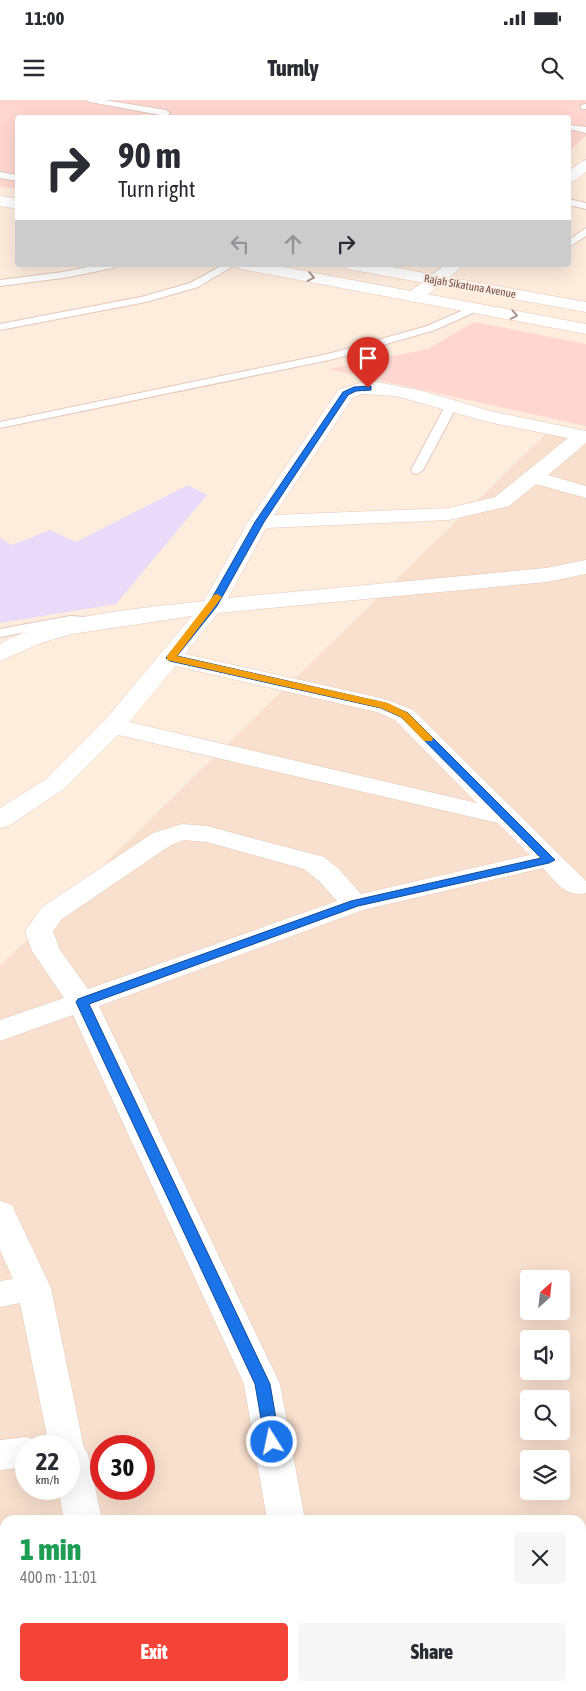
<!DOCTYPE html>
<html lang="en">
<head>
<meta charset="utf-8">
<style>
	body { margin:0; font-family:"Asap Condensed",sans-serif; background:#f7f7f7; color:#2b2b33; height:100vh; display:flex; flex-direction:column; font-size:19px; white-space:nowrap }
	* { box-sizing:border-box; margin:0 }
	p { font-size:16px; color:#7c7c81 }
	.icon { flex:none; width:28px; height:28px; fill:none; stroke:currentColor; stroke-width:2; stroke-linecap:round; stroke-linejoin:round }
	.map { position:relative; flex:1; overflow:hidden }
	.drawer { position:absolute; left:0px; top:1415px; width:586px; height:176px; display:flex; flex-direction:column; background:#fff; border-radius:15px 15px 0 0; box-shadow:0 5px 20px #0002 }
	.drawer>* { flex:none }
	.top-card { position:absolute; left:15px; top:15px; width:556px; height:152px; border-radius:5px; box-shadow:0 5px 20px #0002; background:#fff; color:#2b2b33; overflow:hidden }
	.needle { width:32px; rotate:27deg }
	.fabs { position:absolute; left:520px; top:1170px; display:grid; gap:10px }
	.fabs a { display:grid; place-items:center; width:50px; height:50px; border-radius:5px; background:#fff; box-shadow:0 5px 20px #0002; font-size:25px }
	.speed { position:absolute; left:15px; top:1335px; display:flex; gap:10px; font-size:25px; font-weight:700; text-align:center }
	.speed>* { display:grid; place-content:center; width:65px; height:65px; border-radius:50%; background:#fff; box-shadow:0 5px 20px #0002; line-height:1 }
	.speed small { font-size:12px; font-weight:400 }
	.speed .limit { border:8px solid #d22; background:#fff; color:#111 }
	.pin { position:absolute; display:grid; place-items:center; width:42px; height:42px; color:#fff; margin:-51px -21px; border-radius:50% 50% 50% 0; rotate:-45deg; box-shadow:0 0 5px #0007 }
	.pin .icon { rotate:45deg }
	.me { position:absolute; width:55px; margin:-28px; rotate:350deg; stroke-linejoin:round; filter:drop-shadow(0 0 4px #0008) }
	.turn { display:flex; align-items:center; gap:18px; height:105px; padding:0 20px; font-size:22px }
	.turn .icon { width:65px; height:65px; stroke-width:2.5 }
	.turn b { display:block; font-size:35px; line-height:42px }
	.lanes { display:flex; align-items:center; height:48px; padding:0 20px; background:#0003; justify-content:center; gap:25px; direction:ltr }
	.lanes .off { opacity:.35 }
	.round { display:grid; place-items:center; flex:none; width:52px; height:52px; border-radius:5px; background:#f7f7f7 }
	.headline { display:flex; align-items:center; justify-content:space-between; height:85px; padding:0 20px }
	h1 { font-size:30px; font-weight:800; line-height:38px; color:#1e9e55 }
	.button { display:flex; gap:10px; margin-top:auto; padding:10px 20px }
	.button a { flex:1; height:58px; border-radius:5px; background:#f34437; color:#fff; font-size:20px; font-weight:800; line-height:58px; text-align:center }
	.button a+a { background:#f7f7f7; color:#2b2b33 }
	.status { display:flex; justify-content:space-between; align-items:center; height:35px; padding:0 25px; background:#fff; direction:ltr }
	.status svg { height:14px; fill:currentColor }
	header { display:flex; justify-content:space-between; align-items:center; height:65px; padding:0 20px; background:#fff; font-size:22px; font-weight:800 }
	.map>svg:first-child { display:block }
</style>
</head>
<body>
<div class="status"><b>11:00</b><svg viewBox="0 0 49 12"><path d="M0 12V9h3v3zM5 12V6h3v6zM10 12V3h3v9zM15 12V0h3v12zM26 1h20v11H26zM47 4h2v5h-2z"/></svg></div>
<header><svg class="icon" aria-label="menu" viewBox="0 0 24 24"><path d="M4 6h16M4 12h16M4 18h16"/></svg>Turnly<svg class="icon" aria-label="search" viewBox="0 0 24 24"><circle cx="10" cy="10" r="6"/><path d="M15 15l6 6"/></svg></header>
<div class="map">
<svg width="586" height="1591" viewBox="0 0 586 1591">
	<rect width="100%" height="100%" fill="#feecdd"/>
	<!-- residential -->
	<path fill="#f8dfce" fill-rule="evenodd" d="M 554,326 L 586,333 L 586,1591 L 0,1591 L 0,866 ZM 529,1179 L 561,1179 L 561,1211 L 529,1211 ZM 529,1239 L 561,1239 L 561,1271 L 529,1271 ZM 529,1299 L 561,1299 L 561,1331 L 529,1331 ZM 26,1346 L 69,1346 L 69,1389 L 26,1389 ZM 101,1346 L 144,1346 L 144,1389 L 101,1389 ZM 529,1359 L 561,1359 L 561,1391 L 529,1391 ZM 5,1420 L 581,1420 L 581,1586 L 5,1586 Z"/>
	<!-- commercial -->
	<g fill="#ffd7d0">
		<path d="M 0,0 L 586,0 L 586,36 L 569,51 L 569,18 L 18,18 L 17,89 L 0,86 Z"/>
		<path d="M 474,222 L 586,244 L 586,326 L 329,269 L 428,249 Z"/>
	</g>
	<!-- education -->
	<path fill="#e9dafa" d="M 188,385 L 207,395 L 116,504 L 0,523 L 0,438 L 12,445 L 50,430 L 76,442 Z"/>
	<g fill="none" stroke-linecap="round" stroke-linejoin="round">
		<!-- service casing -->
		<g stroke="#e4c8bc" stroke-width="2">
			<g id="service">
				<path d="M 86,0 L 104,0 L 166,10 L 170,13 L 166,16 L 90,2 Z"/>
				<path d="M 586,4 L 586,9 L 581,9 L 581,5 Z"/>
				<path d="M 569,25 L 586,27 L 586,33 L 569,29 Z"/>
				<path d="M 0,72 L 18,75 L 18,81 L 0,78 Z"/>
				<path d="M 569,99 L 586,103 L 586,109 L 569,105 Z"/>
				<path d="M 586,128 L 586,136 L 569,147 L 569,140 Z"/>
				<path d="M 98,165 L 118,165 L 113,168 L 63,178 L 0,186 L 0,180 L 63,172 Z"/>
				<path d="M 223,165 L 235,165 L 198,187 L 146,202 L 0,230 L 0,224 L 141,197 L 190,183 Z"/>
				<path d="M 475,205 L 480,208 L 479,210 L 435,230 L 334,259 L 0,328 L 0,322 L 332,253 L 427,226 Z"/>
				<path d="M 451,303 L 457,306 L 423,370 L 417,374 L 413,373 L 411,370 L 445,306 Z"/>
				<path d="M 70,516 L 85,517 L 92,521 L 85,525 L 70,524 L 0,537 L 0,529 Z"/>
			</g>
		</g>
		<!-- minor casing -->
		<g stroke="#e4c8bc" stroke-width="1">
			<g id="minor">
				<path d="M 586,60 L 586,72 L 574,81 L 569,83 L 569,71 L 581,62 Z"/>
				<path d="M 445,165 L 464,165 L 420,201 L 414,202 L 408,201 L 405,197 L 408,193 Z"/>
				<path d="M 377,282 L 423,291 L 490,311 L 586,331 L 586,343 L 548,375 L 586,386 L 586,398 L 536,384 L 509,406 L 449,420 L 266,428 L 228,498 L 546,468 L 586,460 L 586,474 L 546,482 L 218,513 L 185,554 L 385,599 L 413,610 L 586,781 L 586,793 C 566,798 556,782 543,768 L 363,810 L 99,906 L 280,1284 L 305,1420 L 267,1420 L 244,1284 L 73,915 L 0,941 L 0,920 L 64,898 L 32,851 L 25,831 L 42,807 L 153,733 L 182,724 L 207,726 L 324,757 L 338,768 L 361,794 L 530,755 L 498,723 L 118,635 L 64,689 L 9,726 L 0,728 L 0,708 L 46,679 L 104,621 L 192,516 L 72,534 L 41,543 L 0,561 L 0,544 C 50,515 145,508 204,501 L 248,422 L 339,289 L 360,283 ZM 362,294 L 396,296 L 488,322 L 568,338 L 495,397 L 449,408 L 274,415 L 353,297 ZM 175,566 L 377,612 L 395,620 L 477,703 L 129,622 ZM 184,740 L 207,742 L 304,769 L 318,780 L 337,801 L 88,889 L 60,850 L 53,831 L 62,819 L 171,745 Z"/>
				<path d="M 0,1101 L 12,1105 L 51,1188 L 84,1348 L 88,1354 L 102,1420 L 64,1420 L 58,1389 L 69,1389 L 69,1346 L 49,1346 L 20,1203 L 0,1207 L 0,1181 L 13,1179 L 0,1150 Z"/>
				<path d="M 26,1337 L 39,1341 L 42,1346 L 26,1346 L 26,1367 L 0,1370 L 0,1340 Z"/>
				<rect x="0" y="1527" width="5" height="36"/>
				<path d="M 112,1586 L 155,1586 L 153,1591 L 109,1591 Z"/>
			</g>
		</g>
		<!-- secondary casing -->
		<g stroke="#eac8b8" stroke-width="1">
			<g id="secondary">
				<path d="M 0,96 L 18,99 L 18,109 L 0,106 Z"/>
				<path d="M 238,165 L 273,165 L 586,224 L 586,234 L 246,170 L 240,169 Z"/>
				<path d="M 345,165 L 381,165 L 586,202 L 586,212 L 353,170 L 347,169 Z"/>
			</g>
		</g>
		<!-- service -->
		<use href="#service" fill="#fff" fill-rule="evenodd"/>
		<!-- minor -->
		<use href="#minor" fill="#fff" fill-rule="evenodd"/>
		<!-- secondary -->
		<use href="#secondary" fill="#fff" fill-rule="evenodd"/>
	</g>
	<!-- one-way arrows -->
	<defs><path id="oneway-chevron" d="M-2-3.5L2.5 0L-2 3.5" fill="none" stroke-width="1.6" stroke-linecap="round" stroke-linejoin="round" transform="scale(1.25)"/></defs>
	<g stroke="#ac958f">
		<use href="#oneway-chevron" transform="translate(311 177) rotate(11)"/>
		<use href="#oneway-chevron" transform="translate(514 215) rotate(11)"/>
	</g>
	<!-- route -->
	<path fill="#1a73e8" stroke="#114b97" d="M 371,286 L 371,290 L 356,291 L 348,295 L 264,422 L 217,506 L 177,556 L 385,603 L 408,613 L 555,760 L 549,763 L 358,806 L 89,904 L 270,1284 L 280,1342 L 278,1347 L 272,1349 L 267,1347 L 265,1342 L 255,1284 L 76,902 L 78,899 L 351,801 L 541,758 L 401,617 L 381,608 L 170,561 L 166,558 L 208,505 L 255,422 L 343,292 L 354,287 Z"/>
	<!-- slow -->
	<path fill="#f59e0b" d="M 217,494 L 222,497 L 177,556 L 388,603 L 408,613 L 433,638 L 432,641 L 424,641 L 401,617 L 381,608 L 167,560 L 167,556 L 214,495 Z"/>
	<g text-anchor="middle" stroke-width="4" stroke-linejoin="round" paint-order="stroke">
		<!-- far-street labels -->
		<g font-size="11" fill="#754e44" stroke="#fff1e5">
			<text transform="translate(470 186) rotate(10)" y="4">Rajah Sikatuna Avenue</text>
		</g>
	</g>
</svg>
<div class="fabs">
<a><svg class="needle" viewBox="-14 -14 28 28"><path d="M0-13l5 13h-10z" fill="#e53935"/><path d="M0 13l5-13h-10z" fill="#7c7c81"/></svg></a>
<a><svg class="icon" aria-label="sound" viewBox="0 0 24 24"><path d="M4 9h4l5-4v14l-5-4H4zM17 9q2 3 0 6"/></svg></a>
<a><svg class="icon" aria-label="search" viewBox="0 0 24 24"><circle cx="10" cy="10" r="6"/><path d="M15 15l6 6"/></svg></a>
<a><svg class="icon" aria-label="layers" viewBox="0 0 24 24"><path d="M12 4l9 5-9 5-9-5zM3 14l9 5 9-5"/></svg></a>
</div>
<div class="speed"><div>22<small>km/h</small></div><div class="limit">30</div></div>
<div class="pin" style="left:368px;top:288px;background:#d93025"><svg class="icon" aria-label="arrive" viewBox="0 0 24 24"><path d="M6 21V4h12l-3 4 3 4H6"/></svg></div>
<svg class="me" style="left:272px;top:1342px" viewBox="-20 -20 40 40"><circle r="17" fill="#1a73e8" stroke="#fff" stroke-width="3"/><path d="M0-11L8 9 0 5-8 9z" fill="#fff"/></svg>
<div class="top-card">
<div class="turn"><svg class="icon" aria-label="right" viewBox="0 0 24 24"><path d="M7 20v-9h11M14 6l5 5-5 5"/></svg><div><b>90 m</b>Turn right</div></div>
<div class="lanes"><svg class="icon off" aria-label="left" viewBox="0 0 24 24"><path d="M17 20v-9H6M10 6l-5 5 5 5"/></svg><svg class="icon off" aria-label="ahead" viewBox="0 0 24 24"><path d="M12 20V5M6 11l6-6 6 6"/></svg><svg class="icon" aria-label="right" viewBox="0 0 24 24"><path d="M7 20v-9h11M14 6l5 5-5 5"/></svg></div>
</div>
<section class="drawer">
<div class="headline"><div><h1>1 min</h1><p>400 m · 11:01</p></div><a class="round"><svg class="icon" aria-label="close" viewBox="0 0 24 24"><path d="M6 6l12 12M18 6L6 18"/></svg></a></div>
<div class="button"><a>Exit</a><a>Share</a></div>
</section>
</div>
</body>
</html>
